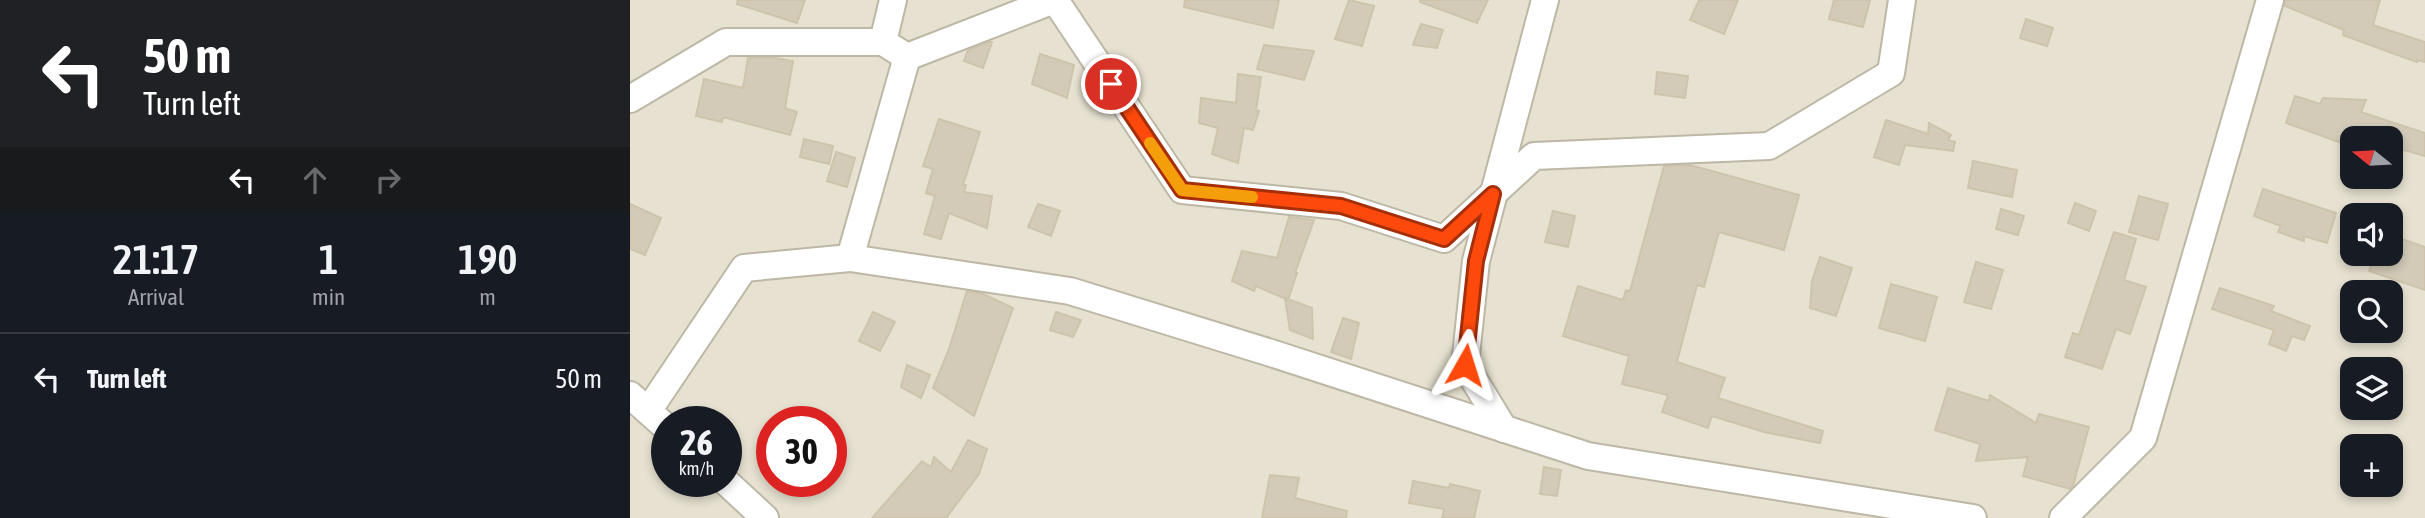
<!DOCTYPE html>
<html lang="en">
<head>
<meta charset="utf-8">
<style>
	body { margin:0; font-family:"Asap Condensed",sans-serif; background:#242831; color:#f1f3f6; height:100vh; display:flex; flex-direction:column; font-size:26px; white-space:nowrap }
	* { box-sizing:border-box; margin:0 }
	p { font-size:23px; color:#9ea1a6 }
	.icon { flex:none; width:38px; height:38px; fill:none; stroke:currentColor; stroke-width:2; stroke-linecap:round; stroke-linejoin:round }
	.map { position:relative; flex:1; overflow:hidden }
	.panel { display:flex; flex-direction:column; background:#171b24; width:630px }
	.panel>* { flex:none }
	.banner { background:#202124; color:#fff; overflow:hidden }
	.needle { width:46px; rotate:288deg }
	.tools { position:absolute; left:1710px; top:126px; display:grid; gap:14px }
	.tools a { display:grid; place-items:center; width:63px; height:63px; border-radius:14px; background:#171b24; box-shadow:0 4px 10px #0003; font-size:35px }
	.speed { position:absolute; left:21px; top:406px; display:flex; gap:14px; font-size:35px; font-weight:700; text-align:center }
	.speed>* { display:grid; place-content:center; width:91px; height:91px; border-radius:50%; background:#171b24; box-shadow:0 4px 10px #0003; line-height:1 }
	.speed small { font-size:18px; font-weight:400 }
	.speed .limit { border:10px solid #d22; background:#fff; color:#111 }
	.pin { position:absolute; display:grid; place-items:center; width:60px; height:60px; color:#fff; margin:-30px; border:4px solid #fff; border-radius:50%; box-shadow:0 2px 7px #0007 }
	.me { position:absolute; width:77px; margin:-38px; rotate:6deg; stroke-linejoin:round; filter:drop-shadow(0 0 5px #0008) }
	.turn { display:flex; align-items:center; gap:24px; height:147px; padding:0 28px; font-size:32px }
	.turn .icon { width:91px; height:91px; stroke-width:2.5 }
	.turn b { display:block; font-size:49px; line-height:60px }
	.lanes { display:flex; align-items:center; height:66px; padding:0 28px; background:#0003; justify-content:center; gap:35px; direction:ltr }
	.lanes .off { opacity:.35 }
	.eta { display:flex; justify-content:space-evenly; align-items:center; height:119px; text-align:center }
	.eta b { font-size:42px; font-weight:600; line-height:49px }
	ul { padding:0; list-style:none }
	li { display:flex; align-items:center; gap:21px; height:91px; padding:0 28px; border-top:2px solid #363941 }
	li div { flex:1 }
	li b { display:block; font-size:26px }
	li em { font-style:normal }
	main { display:flex; flex:1; min-height:0 }
	.map>svg:first-child { display:block }
</style>
</head>
<body>
<main>
<section class="panel">
<div class="banner">
<div class="turn"><svg class="icon" aria-label="left" viewBox="0 0 24 24"><path d="M17 20v-9H6M10 6l-5 5 5 5"/></svg><div><b>50 m</b>Turn left</div></div>
<div class="lanes"><svg class="icon" aria-label="left" viewBox="0 0 24 24"><path d="M17 20v-9H6M10 6l-5 5 5 5"/></svg><svg class="icon off" aria-label="ahead" viewBox="0 0 24 24"><path d="M12 20V5M6 11l6-6 6 6"/></svg><svg class="icon off" aria-label="right" viewBox="0 0 24 24"><path d="M7 20v-9h11M14 6l5 5-5 5"/></svg></div>
</div>
<div class="eta">
<div><b>21:17</b><p>Arrival</p></div>
<div><b>1</b><p>min</p></div>
<div><b>190</b><p>m</p></div>
</div>
<ul>
<li><svg class="icon" aria-label="left" viewBox="0 0 24 24"><path d="M17 20v-9H6M10 6l-5 5 5 5"/></svg><div><b>Turn left</b></div><em>50 m</em></li>
</ul>
</section>
<div class="map">
<svg width="1795" height="518" viewBox="0 0 1795 518">
	<rect width="100%" height="100%" fill="#f2efe2"/>
	<!-- residential -->
	<path fill="#e6e1d0" fill-rule="evenodd" d="M 0,0 L 1795,0 L 1795,518 L 0,518 ZM 1722,138 L 1760,138 L 1760,177 L 1722,177 ZM 1722,215 L 1760,215 L 1760,254 L 1722,254 ZM 1722,292 L 1760,292 L 1760,331 L 1722,331 ZM 1722,369 L 1760,369 L 1760,408 L 1722,408 ZM 37,422 L 96,422 L 96,481 L 37,481 ZM 142,422 L 201,422 L 201,481 L 142,481 ZM 1722,446 L 1760,446 L 1760,485 L 1722,485 Z"/>
	<!-- building -->
	<g fill="#d3cbb8" stroke="#cec4ab" stroke-width="2">
		<path d="M 108,0 L 175,0 L 167,23 L 107,4 Z"/>
		<path d="M 555,0 L 649,0 L 643,28 L 554,7 Z"/>
		<path d="M 719,0 L 744,6 L 732,46 L 705,39 Z"/>
		<path d="M 790,0 L 858,0 L 847,23 L 790,2 Z"/>
		<path d="M 1069,0 L 1108,0 L 1094,34 L 1060,20 Z"/>
		<path d="M 1204,0 L 1240,0 L 1233,27 L 1199,19 Z"/>
		<path d="M 1655,0 L 1750,0 L 1743,25 L 1795,42 L 1795,62 L 1787,60 L 1787,62 L 1713,35 L 1714,30 L 1655,6 Z"/>
		<path d="M 1396,19 L 1423,28 L 1417,46 L 1390,38 Z"/>
		<path d="M 791,24 L 813,30 L 807,48 L 783,45 Z"/>
		<path d="M 360,42 L 362,42 L 353,68 L 334,61 L 338,50 Z"/>
		<path d="M 634,45 L 684,51 L 674,80 L 627,69 Z"/>
		<path d="M 410,54 L 444,65 L 437,98 L 402,84 Z"/>
		<path d="M 118,58 L 145,58 L 163,61 L 155,108 L 167,112 L 160,135 L 93,117 L 92,122 L 66,116 L 74,79 L 113,88 Z"/>
		<path d="M 1027,72 L 1058,76 L 1055,98 L 1025,94 Z"/>
		<path d="M 608,74 L 631,77 L 626,110 L 629,111 L 623,130 L 614,128 L 608,163 L 582,154 L 588,128 L 569,123 L 571,98 L 606,103 Z"/>
		<path d="M 1665,96 L 1690,104 L 1693,98 L 1736,100 L 1731,112 L 1795,133 L 1795,156 L 1760,146 L 1760,138 L 1745,138 L 1726,132 L 1720,146 L 1656,123 Z"/>
		<path d="M 309,119 L 350,132 L 333,185 L 336,185 L 334,192 L 362,196 L 357,228 L 319,213 L 311,239 L 294,234 L 305,196 L 296,193 L 303,169 L 293,166 Z"/>
		<path d="M 1256,120 L 1298,134 L 1299,123 L 1321,135 L 1318,140 L 1325,142 L 1323,151 L 1275,145 L 1269,165 L 1244,157 Z"/>
		<path d="M 174,139 L 203,146 L 199,164 L 170,157 Z"/>
		<path d="M 206,152 L 225,158 L 217,187 L 197,181 Z"/>
		<path d="M 1343,161 L 1387,170 L 1382,197 L 1338,188 Z"/>
		<path d="M 1060,165 L 1169,195 L 1154,250 L 1089,232 L 1074,287 L 1067,285 L 1047,362 L 1095,378 L 1088,398 L 1193,431 L 1190,443 L 1134,432 L 1082,416 L 1078,428 L 1032,412 L 1038,395 L 992,384 L 999,356 L 933,336 L 948,286 L 993,300 L 996,290 L 1000,291 L 1034,166 Z"/>
		<path d="M 1633,189 L 1706,213 L 1697,243 L 1674,236 L 1674,241 L 1648,232 L 1651,226 L 1624,216 Z"/>
		<path d="M 1509,196 L 1538,204 L 1528,240 L 1499,232 Z"/>
		<path d="M 1445,203 L 1466,211 L 1459,231 L 1438,223 Z"/>
		<path d="M 0,204 L 31,218 L 15,255 L 0,249 Z"/>
		<path d="M 408,204 L 430,211 L 421,236 L 398,227 Z"/>
		<path d="M 1371,209 L 1394,216 L 1388,235 L 1366,229 Z"/>
		<path d="M 923,211 L 945,216 L 938,247 L 915,242 Z"/>
		<path d="M 659,217 L 684,220 L 665,273 L 667,273 L 658,300 L 626,286 L 624,291 L 602,281 L 612,251 L 647,258 Z"/>
		<path d="M 1484,232 L 1506,239 L 1494,280 L 1516,287 L 1500,334 L 1486,329 L 1472,369 L 1435,357 L 1443,333 L 1449,335 Z"/>
		<path d="M 1760,235 L 1795,247 L 1795,290 L 1739,271 L 1745,254 L 1760,254 Z"/>
		<path d="M 1190,257 L 1222,268 L 1206,316 L 1180,308 L 1182,281 Z"/>
		<path d="M 1346,262 L 1373,270 L 1361,309 L 1334,302 Z"/>
		<path d="M 1261,284 L 1307,297 L 1295,341 L 1249,328 Z"/>
		<path d="M 1590,288 L 1644,306 L 1641,311 L 1680,326 L 1674,340 L 1662,336 L 1656,351 L 1639,344 L 1644,330 L 1582,309 Z"/>
		<path d="M 337,291 L 353,294 L 383,308 L 344,416 L 303,388 L 319,349 Z"/>
		<path d="M 655,298 L 682,308 L 683,339 L 660,330 Z"/>
		<path d="M 243,312 L 265,322 L 250,351 L 229,341 Z"/>
		<path d="M 426,312 L 451,320 L 443,337 L 420,330 Z"/>
		<path d="M 713,318 L 729,323 L 721,359 L 701,352 Z"/>
		<path d="M 277,365 L 300,375 L 291,398 L 271,387 Z"/>
		<path d="M 1318,388 L 1359,401 L 1360,395 L 1406,423 L 1409,414 L 1459,427 L 1443,486 L 1440,489 L 1393,476 L 1398,457 L 1346,461 L 1350,444 L 1305,430 Z"/>
		<path d="M 338,440 L 357,449 L 349,474 L 316,518 L 242,518 L 292,461 L 301,467 L 304,457 L 321,472 Z"/>
		<path d="M 914,467 L 931,470 L 927,496 L 910,494 Z"/>
		<path d="M 640,475 L 669,478 L 665,498 L 717,511 L 716,518 L 632,518 Z"/>
		<path d="M 783,481 L 819,488 L 820,484 L 850,491 L 844,518 L 812,518 L 814,509 L 779,503 Z"/>
	</g>
	<g fill="none" stroke-linecap="round" stroke-linejoin="round">
		<!-- minor casing -->
		<g stroke="#bdb7a5" stroke-width="30">
			<g id="minor">
				<path d="M 425,0 L 552,190 L 711,206 L 814,239 L 904,156 L 1139,146 L 1261,73 L 1272,0"/>
				<path d="M 277,57 L 424,0"/>
				<path d="M 0,99 L 96,42 L 253,42"/>
				<path d="M 220,258 L 440,291 L 641,353 L 958,456 L 1343,518"/>
				<path d="M 0,395 L 37,428"/>
				<path d="M 18,411 L 114,268 L 220,258 L 277,57 L 253,42 L 263,0"/>
				<path d="M 874,429 L 835,365 L 846,261 L 915,0"/>
				<path d="M 95,481 L 135,518"/>
				<path d="M 1433,518 L 1513,438 L 1640,0"/>
			</g>
		</g>
		<!-- minor -->
		<use href="#minor" stroke="#fff" stroke-width="26"/>
	</g>
	<g fill="none" stroke-linecap="round" stroke-linejoin="round">
		<!-- route casing -->
		<g stroke="#a52f08" stroke-width="18">
			<path id="route" d="M 481,84 L 552,190 L 711,206 L 814,239 L 863,194 L 846,261 L 835,365"/>
		</g>
		<!-- route -->
		<use href="#route" stroke="#fe490d" stroke-width="12"/>
		<!-- slow -->
		<path stroke="#f59e0b" stroke-width="12" d="M 520,143 L 552,190 L 622,197"/>
	</g>
</svg>
<div class="tools">
<a><svg class="needle" viewBox="-14 -14 28 28"><path d="M0-13l5 13h-10z" fill="#e53935"/><path d="M0 13l5-13h-10z" fill="#9ea1a6"/></svg></a>
<a><svg class="icon" aria-label="sound" viewBox="0 0 24 24"><path d="M4 9h4l5-4v14l-5-4H4zM17 9q2 3 0 6"/></svg></a>
<a><svg class="icon" aria-label="search" viewBox="0 0 24 24"><circle cx="10" cy="10" r="6"/><path d="M15 15l6 6"/></svg></a>
<a><svg class="icon" aria-label="layers" viewBox="0 0 24 24"><path d="M12 4l9 5-9 5-9-5zM3 14l9 5 9-5"/></svg></a>
<a>+</a>
</div>
<div class="speed"><div>26<small>km/h</small></div><div class="limit">30</div></div>
<div class="pin" style="left:481px;top:84px;background:#d93025"><svg class="icon" aria-label="arrive" viewBox="0 0 24 24"><path d="M6 21V4h12l-3 4 3 4H6"/></svg></div>
<svg class="me" style="left:835px;top:365px" viewBox="-20 -20 40 40"><path d="M0-17L14 15 0 8-14 15z" fill="#fe490d" stroke="#fff" stroke-width="4"/></svg>
</div>
</main>
</body>
</html>
